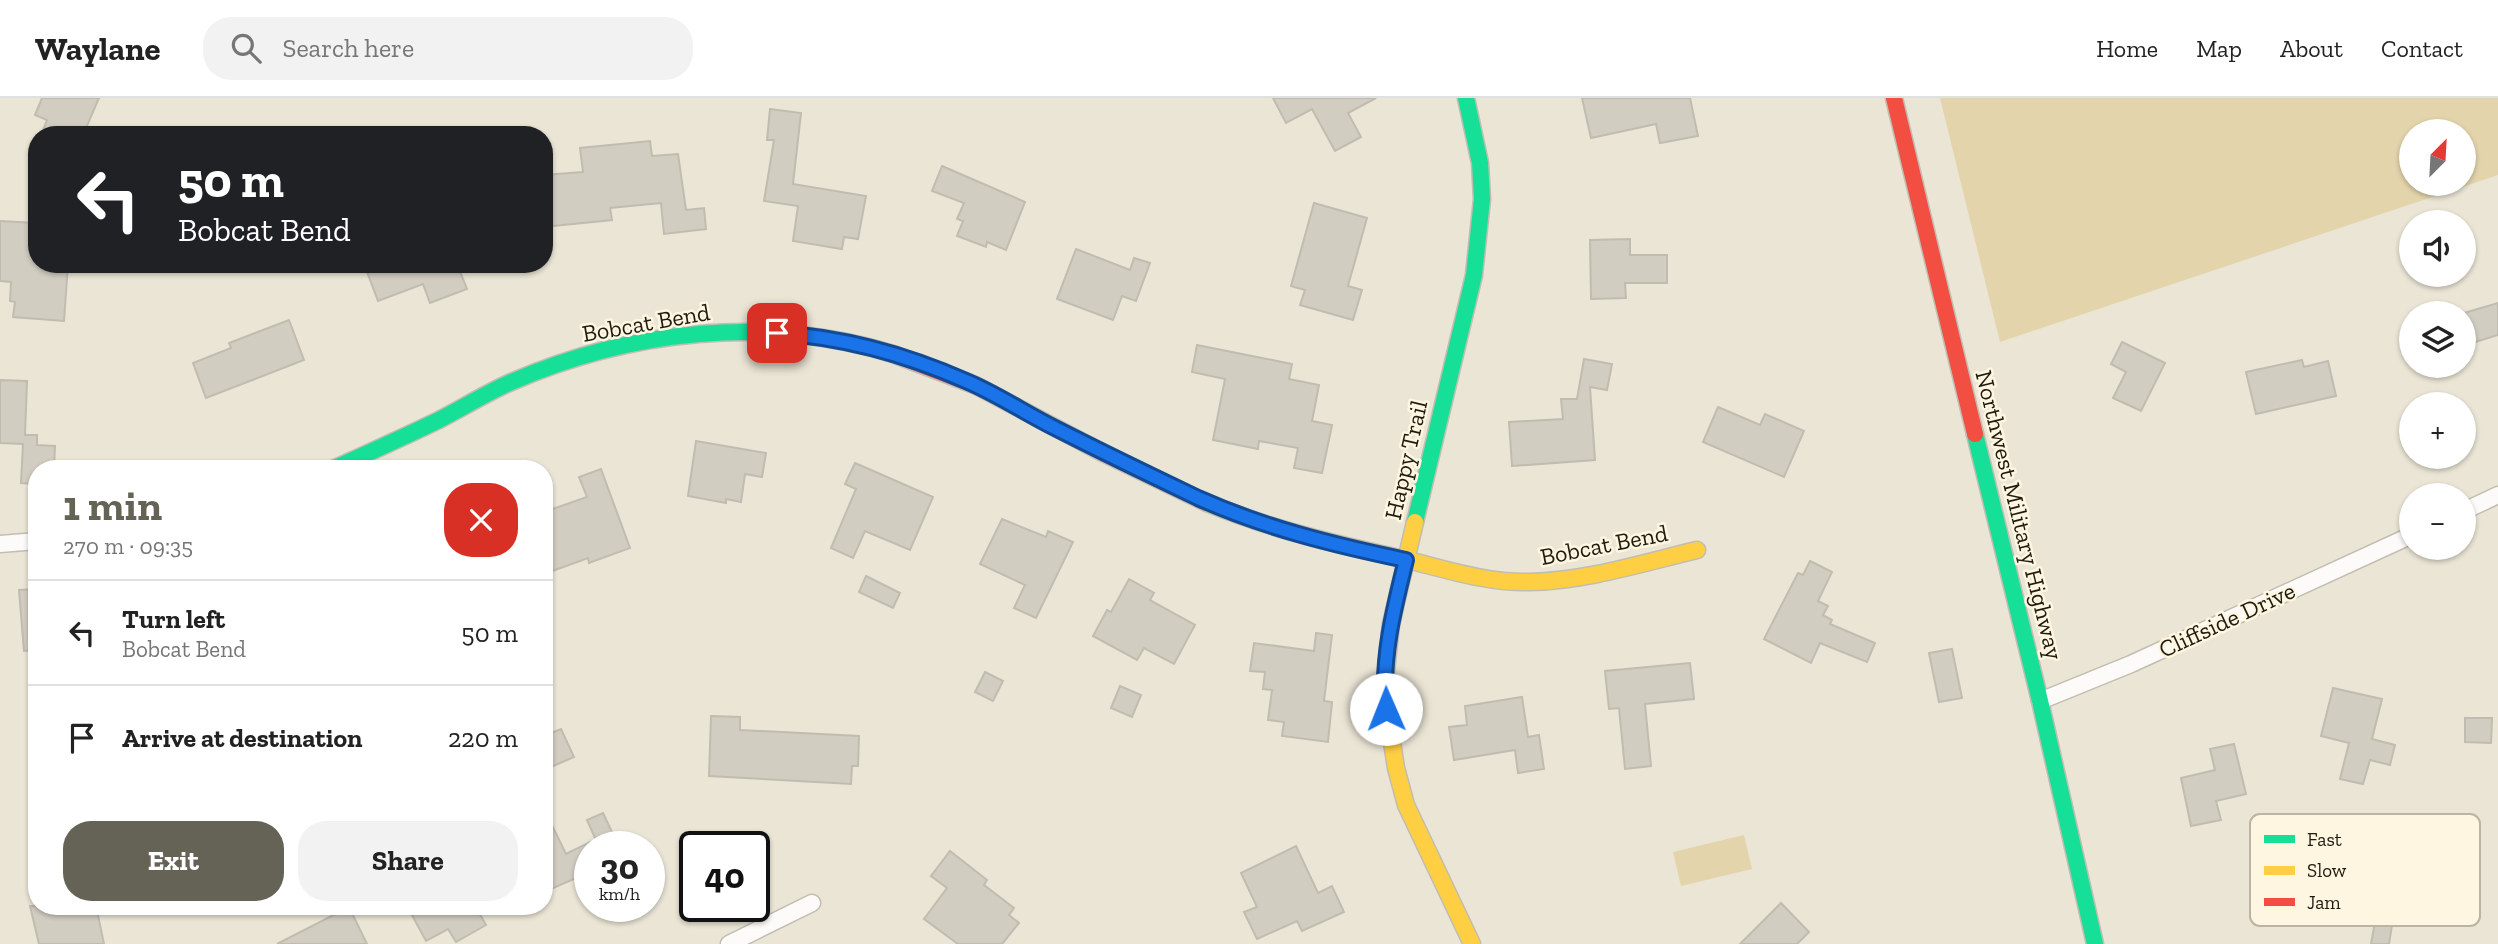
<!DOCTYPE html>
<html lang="en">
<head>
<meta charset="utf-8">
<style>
	body { margin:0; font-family:"Zilla Slab",serif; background:#f2f2f2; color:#222; height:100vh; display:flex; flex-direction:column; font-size:26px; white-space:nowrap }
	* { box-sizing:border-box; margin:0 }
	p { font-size:23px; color:#767676 }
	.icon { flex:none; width:38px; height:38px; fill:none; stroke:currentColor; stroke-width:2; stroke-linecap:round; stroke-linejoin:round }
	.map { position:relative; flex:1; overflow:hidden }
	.panel { position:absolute; left:28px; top:362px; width:525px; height:455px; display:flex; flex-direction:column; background:#fff; border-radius:28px; box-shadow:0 2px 5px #0004 }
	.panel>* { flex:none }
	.guide { position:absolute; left:28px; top:28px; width:525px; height:147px; border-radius:28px; box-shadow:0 2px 5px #0004; background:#202124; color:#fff; overflow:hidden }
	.needle { width:46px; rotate:24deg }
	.buttons { position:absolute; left:2399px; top:21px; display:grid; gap:14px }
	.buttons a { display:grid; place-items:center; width:77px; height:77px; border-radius:50%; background:#fff; box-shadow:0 2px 5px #0004; font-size:35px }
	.speed { position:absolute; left:574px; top:733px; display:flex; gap:14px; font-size:35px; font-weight:700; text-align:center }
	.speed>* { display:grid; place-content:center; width:91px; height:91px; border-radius:50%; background:#fff; box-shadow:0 2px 5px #0004; line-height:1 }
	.speed small { font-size:18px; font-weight:400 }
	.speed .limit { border:4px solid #111; border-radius:10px; background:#fff; color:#111 }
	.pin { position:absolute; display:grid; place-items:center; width:60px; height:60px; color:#fff; margin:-30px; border-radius:14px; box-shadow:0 4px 10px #0006 }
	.me { position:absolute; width:77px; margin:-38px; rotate:359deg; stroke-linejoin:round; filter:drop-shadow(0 0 5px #0008) }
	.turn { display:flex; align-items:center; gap:24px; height:147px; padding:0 35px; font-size:32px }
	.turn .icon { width:91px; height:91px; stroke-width:2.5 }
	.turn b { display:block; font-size:49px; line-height:60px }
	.round { display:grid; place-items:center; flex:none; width:74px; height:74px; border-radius:28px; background:#f2f2f2 }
	.overview { display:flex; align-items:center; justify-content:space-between; height:119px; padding:0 35px }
	h1 { font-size:42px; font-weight:700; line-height:52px; color:#656256 }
	.cta { display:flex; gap:14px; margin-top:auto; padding:14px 35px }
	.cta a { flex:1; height:80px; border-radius:28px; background:#656256; color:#fff; font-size:28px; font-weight:700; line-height:80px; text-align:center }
	.cta a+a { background:#f2f2f2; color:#222 }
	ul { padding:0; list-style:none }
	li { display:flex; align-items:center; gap:21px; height:105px; padding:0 35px; border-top:2px solid #e0e0e0 }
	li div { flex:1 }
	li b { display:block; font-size:26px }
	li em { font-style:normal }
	header { display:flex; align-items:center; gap:42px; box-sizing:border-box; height:98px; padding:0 35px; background:#fff; border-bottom:2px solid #e0e0e0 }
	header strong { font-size:33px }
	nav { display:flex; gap:38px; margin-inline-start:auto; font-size:24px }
	.search { width:490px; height:63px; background:#f2f2f2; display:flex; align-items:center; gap:18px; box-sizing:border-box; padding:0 24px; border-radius:28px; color:#767676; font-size:26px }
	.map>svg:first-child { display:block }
</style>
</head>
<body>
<header>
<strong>Waylane</strong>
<div class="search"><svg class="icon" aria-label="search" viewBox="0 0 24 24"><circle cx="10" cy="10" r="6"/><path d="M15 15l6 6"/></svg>Search here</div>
<nav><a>Home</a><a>Map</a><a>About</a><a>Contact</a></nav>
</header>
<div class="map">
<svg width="2498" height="846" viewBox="0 0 2498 846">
	<rect width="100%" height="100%" fill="#eae5d5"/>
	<!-- green -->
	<g fill="#e3d4ab" fill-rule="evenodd">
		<path d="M 1940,0 L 2498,0 L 2498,77 L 2000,244 ZM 2412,33 L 2464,33 L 2464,86 L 2412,86 Z"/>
		<path d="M 1744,737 L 1752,771 L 1681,788 L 1673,754 Z"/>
	</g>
	<!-- building -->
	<g fill="#d1cdc1" stroke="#c0bcb0" stroke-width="2">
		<path d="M 42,0 L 99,0 L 83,37 L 41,37 L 47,22 L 35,17 Z"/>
		<path d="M 1273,0 L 1376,0 L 1348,15 L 1361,39 L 1335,53 L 1312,11 L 1286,25 Z"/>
		<path d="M 1582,0 L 1690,0 L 1698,38 L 1660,45 L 1656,26 L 1591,40 Z"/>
		<path d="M 770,11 L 801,15 L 793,86 L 866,98 L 858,141 L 844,139 L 842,151 L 793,143 L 798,108 L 764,103 L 774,42 L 767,42 Z"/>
		<path d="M 650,43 L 652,58 L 678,56 L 686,112 L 704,110 L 706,131 L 664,136 L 661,105 L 610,110 L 612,122 L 544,129 L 544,77 L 583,74 L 580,50 Z"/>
		<path d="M 942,68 L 1025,104 L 1006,152 L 987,144 L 986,149 L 957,138 L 963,123 L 957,121 L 964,105 L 932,93 Z"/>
		<path d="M 1314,105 L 1367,120 L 1348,188 L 1362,192 L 1353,222 L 1300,207 L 1305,192 L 1291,188 Z"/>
		<path d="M 0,123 L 36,125 L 34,160 L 37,161 L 37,166 L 68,166 L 64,223 L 13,219 L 15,204 L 10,203 L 11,184 L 0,183 Z"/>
		<path d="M 1630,141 L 1630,157 L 1667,157 L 1667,185 L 1625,185 L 1626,200 L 1591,201 L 1590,142 Z"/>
		<path d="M 1076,151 L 1130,172 L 1134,160 L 1150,165 L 1136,203 L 1122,198 L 1113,222 L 1057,201 Z"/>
		<path d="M 364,166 L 457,166 L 467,191 L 430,205 L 423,186 L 378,203 Z"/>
		<path d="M 2498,205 L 2498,237 L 2472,245 L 2464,215 Z"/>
		<path d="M 289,222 L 304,262 L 206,300 L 193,265 L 231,250 L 229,245 Z"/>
		<path d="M 2122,244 L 2165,265 L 2141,313 L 2113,300 L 2126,274 L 2111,266 Z"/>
		<path d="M 1197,247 L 1292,266 L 1289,281 L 1319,287 L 1312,323 L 1332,327 L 1322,375 L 1294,370 L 1298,350 L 1259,343 L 1258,351 L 1213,342 L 1225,281 L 1192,274 Z"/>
		<path d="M 1584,261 L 1612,266 L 1607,292 L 1590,289 L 1595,362 L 1512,368 L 1509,324 L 1563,321 L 1561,301 L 1577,301 Z"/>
		<path d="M 2302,262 L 2304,269 L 2328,263 L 2336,298 L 2256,316 L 2246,274 Z"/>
		<path d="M 0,282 L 27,283 L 25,337 L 37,337 L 37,347 L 55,348 L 54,371 L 37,371 L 37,386 L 21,385 L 23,346 L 0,345 Z"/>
		<path d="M 1718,309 L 1760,327 L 1765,316 L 1804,333 L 1784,379 L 1703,344 Z"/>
		<path d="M 696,343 L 766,355 L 762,379 L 745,376 L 741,404 L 726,401 L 726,405 L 688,398 Z"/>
		<path d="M 855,365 L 933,399 L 910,452 L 865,433 L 853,460 L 831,450 L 856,391 L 845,386 Z"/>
		<path d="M 601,371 L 630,450 L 589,465 L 588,460 L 544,476 L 544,414 L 587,399 L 579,379 Z"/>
		<path d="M 1002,421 L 1046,439 L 1048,433 L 1073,444 L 1036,520 L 1014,510 L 1025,487 L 980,466 Z"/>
		<path d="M 1810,463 L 1832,474 L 1818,503 L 1828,508 L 1823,517 L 1832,522 L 1830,526 L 1875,545 L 1867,564 L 1820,545 L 1811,565 L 1764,541 L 1798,475 L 1803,477 Z"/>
		<path d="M 866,478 L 900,495 L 893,510 L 859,494 Z"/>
		<path d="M 1129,481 L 1154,495 L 1150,502 L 1195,527 L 1174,566 L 1144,550 L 1137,562 L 1093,538 L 1107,512 L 1111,514 Z"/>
		<path d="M 37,491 L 37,552 L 24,553 L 19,492 Z"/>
		<path d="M 1316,535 L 1332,537 L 1324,603 L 1332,604 L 1328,644 L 1282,638 L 1284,624 L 1268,622 L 1272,592 L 1263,591 L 1265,574 L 1250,573 L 1254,545 L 1314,553 Z"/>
		<path d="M 1952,551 L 1962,600 L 1939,604 L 1929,555 Z"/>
		<path d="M 1690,565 L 1694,601 L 1645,606 L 1651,668 L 1625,671 L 1619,610 L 1609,611 L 1605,573 Z"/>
		<path d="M 985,574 L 1003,583 L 993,603 L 975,594 Z"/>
		<path d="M 1120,588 L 1141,597 L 1132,619 L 1111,610 Z"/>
		<path d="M 2333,590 L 2382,601 L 2372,641 L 2395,647 L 2390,667 L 2370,662 L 2363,686 L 2340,681 L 2349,645 L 2321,638 Z"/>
		<path d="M 1522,599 L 1528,639 L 1539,637 L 1544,671 L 1518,675 L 1515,652 L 1454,662 L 1449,629 L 1467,627 L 1465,608 Z"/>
		<path d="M 711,618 L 740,619 L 740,632 L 859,638 L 858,668 L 852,668 L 851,686 L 709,678 Z"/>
		<path d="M 2465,620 L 2492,620 L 2491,645 L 2465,644 Z"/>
		<path d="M 561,631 L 574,659 L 544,672 L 544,638 Z"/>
		<path d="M 2234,646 L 2246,696 L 2216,703 L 2221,722 L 2191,728 L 2181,680 L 2215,672 L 2210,651 Z"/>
		<path d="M 544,711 L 566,756 L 590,744 L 590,808 L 576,780 L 551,791 L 544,777 Z"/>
		<path d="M 603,715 L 619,749 L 599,749 L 587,722 Z"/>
		<path d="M 1296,748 L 1318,795 L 1332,788 L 1344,814 L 1302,833 L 1297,823 L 1257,841 L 1244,814 L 1257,809 L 1241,775 Z"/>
		<path d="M 950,753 L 987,782 L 984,787 L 1014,810 L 1009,817 L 1019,825 L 1002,846 L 958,846 L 924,821 L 947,790 L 931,778 Z"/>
		<path d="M 1781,805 L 1809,834 L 1797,846 L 1740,846 Z"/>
		<path d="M 30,808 L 96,808 L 104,846 L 39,846 Z"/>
		<path d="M 407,808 L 475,808 L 486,827 L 456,844 L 448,831 L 426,843 Z"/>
		<path d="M 349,809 L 367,846 L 277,846 Z"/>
		<path d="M 2375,824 L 2392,827 L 2389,846 L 2371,846 Z"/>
	</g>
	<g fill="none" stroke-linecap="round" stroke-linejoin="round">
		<!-- street casing -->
		<g stroke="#c2bdb1" stroke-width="19">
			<g id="street">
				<path d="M 2464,413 L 2498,397"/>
				<path d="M 0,446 L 37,443"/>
				<path d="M 2040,603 L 2131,566 L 2412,437"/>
				<path d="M 729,846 L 812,805"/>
			</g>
		</g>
		<!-- fast casing -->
		<g stroke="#c2bdb1" stroke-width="19">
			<g id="fast">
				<path d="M 1975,336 L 2040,603 L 2095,846"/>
				<path d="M 333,371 C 368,355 404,339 439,322 C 462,310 485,296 509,285 C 630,232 766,217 893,256"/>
				<path d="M 1415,424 L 1474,177 L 1482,101 L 1480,65 L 1466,0"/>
			</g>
		</g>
		<!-- slow casing -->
		<g stroke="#c2bdb1" stroke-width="19">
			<g id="slow">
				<path d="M 1207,405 C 1273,432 1339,447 1408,462 C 1448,472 1488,485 1529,484 C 1586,483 1642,465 1697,452"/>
				<path d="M 1415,424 L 1391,526 L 1384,592 L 1396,670 L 1406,707 L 1472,846"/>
			</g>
		</g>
		<!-- jam casing -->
		<g stroke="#c2bdb1" stroke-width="19">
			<g id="jam">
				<path d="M 1894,0 L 1975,336"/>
				<path d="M 893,256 L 977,288 L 1105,356 L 1207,405"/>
			</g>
		</g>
		<!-- street -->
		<use href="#street" stroke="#fcfbf9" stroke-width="16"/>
		<!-- fast -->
		<use href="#fast" stroke="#16e098" stroke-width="16"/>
		<!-- slow -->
		<use href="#slow" stroke="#ffcf43" stroke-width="16"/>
		<!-- jam -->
		<use href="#jam" stroke="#f24e42" stroke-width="16"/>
	</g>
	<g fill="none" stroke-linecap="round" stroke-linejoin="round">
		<!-- route casing -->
		<g stroke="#114b97" stroke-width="18">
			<path id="route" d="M 777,235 C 842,239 907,257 966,283 C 997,296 1025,315 1055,330 C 1102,354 1150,377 1198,400 C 1265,430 1334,447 1406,462 C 1394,510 1381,561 1386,611"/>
		</g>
		<!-- route -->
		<use href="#route" stroke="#1a73e8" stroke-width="12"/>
	</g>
	<g text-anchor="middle" stroke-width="5" stroke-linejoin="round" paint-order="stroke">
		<!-- street labels -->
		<g font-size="24" fill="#1e1b11" stroke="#fef6e0">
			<text transform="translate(646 225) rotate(-10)" y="8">Bobcat Bend</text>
			<text transform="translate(1406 362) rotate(-77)" y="8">Happy Trail</text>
			<text transform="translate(2019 417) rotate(76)" y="8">Northwest Military Highway</text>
			<text transform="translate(1604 447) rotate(-11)" y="8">Bobcat Bend</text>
			<text transform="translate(2227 522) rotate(-25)" y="8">Cliffside Drive</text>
		</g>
	</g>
	<!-- legend -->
	<rect x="2250" y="716" width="230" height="112" rx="10" fill="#fef6e0" stroke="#bbb4a2" stroke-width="2"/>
	<rect x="2264" y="737" width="31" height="8" fill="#16e098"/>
	<rect x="2264" y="768" width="31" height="9" fill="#ffcf43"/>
	<rect x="2264" y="800" width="31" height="8" fill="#f24e42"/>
	<g font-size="19" fill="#1e1b11">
		<text x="2307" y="748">Fast</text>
		<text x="2307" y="779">Slow</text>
		<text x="2307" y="811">Jam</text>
	</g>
</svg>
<div class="buttons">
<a><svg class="needle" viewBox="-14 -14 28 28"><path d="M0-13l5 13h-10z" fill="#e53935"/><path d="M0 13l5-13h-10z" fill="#767676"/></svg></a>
<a><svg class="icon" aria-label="sound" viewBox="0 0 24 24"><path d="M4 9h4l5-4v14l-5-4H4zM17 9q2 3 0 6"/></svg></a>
<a><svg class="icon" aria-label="layers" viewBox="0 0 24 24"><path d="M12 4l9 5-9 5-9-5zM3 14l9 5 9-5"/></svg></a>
<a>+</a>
<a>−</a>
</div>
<div class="speed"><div>30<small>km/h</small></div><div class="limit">40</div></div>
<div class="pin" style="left:777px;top:235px;background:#d93025"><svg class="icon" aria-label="arrive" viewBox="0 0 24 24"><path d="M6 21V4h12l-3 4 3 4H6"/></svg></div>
<svg class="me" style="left:1386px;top:611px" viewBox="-20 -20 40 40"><circle r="19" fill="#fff"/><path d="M0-13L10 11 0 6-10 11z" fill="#1a73e8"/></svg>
<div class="guide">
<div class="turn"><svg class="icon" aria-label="left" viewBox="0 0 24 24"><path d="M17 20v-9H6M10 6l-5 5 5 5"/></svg><div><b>50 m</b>Bobcat Bend</div></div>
</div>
<section class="panel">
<div class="overview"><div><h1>1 min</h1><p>270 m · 09:35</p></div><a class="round" style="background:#d93025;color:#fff"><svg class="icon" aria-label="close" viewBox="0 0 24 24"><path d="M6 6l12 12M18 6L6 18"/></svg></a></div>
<ul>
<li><svg class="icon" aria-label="left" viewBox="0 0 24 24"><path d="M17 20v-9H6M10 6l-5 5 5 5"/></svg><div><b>Turn left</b><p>Bobcat Bend</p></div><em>50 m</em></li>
<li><svg class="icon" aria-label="arrive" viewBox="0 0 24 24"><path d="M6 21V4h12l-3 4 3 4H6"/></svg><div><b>Arrive at destination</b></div><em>220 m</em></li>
</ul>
<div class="cta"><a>Exit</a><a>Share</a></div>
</section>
</div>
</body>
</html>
